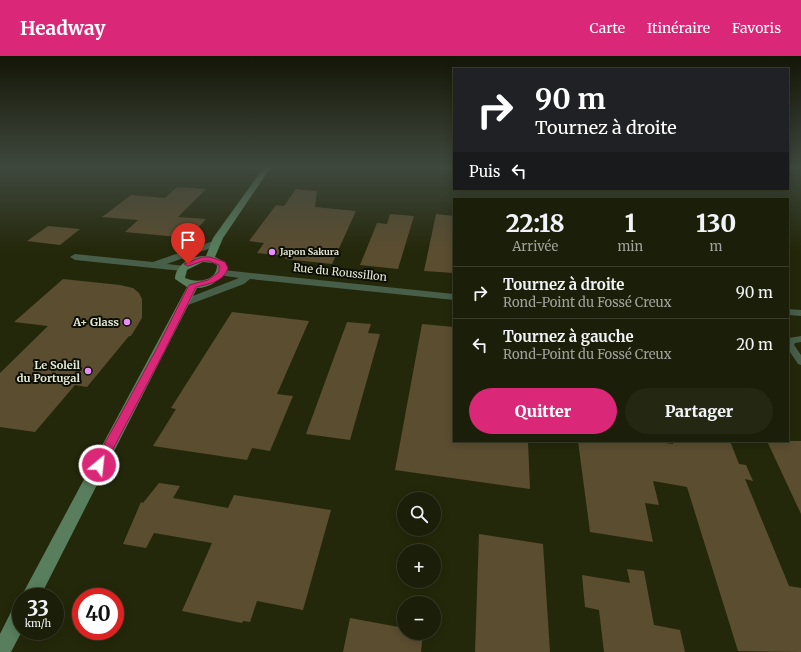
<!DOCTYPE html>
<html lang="fr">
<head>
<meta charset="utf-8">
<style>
	body { margin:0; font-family:Merriweather,serif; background:#242712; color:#f1f3f6; height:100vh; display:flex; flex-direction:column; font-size:15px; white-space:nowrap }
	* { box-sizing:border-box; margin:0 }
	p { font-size:13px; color:#a0a29c }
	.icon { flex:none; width:22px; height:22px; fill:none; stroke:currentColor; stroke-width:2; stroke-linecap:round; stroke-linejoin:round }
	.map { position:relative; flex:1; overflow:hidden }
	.side { position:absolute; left:453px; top:142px; width:336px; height:244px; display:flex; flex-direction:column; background:#1b1e08; border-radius:0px; box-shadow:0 2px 10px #0003,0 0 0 1px #393c29 }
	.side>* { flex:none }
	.top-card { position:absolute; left:453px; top:12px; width:336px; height:122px; border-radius:0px; box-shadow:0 2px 10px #0003,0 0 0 1px #393c29; background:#202124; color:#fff; overflow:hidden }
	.controls { position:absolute; left:397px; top:436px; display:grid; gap:8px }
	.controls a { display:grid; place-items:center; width:44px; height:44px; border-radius:50%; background:#1b1e08; box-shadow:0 2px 10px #0003,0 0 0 1px #393c29; font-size:20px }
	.speed { position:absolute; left:12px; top:532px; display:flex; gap:8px; font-size:20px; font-weight:700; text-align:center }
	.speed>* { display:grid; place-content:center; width:52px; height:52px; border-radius:50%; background:#1b1e08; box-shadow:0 2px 10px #0003,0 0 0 1px #393c29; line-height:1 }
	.speed small { font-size:10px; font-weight:400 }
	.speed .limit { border:6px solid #d22; background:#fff; color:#111 }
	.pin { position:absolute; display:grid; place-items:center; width:34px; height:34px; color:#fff; margin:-41px -17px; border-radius:50% 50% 50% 0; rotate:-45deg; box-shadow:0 0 4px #0007 }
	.pin .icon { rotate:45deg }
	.me { position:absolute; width:44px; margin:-22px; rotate:28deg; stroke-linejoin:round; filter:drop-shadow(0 0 3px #0008) }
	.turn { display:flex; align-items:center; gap:14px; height:84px; padding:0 16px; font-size:18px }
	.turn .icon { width:52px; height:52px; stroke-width:2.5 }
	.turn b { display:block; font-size:28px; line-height:34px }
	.then { display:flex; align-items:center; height:38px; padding:0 16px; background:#0003; gap:8px; font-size:15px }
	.eta { display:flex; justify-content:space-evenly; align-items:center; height:68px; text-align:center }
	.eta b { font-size:24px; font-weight:800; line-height:28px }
	.cta { display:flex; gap:8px; margin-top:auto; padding:8px 16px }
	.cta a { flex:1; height:46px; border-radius:24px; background:#db2777; color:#fff; font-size:16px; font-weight:800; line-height:46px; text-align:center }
	.cta a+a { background:#242712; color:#f1f3f6 }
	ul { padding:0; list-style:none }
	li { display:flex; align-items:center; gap:12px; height:52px; padding:0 16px; border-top:1px solid #393c29 }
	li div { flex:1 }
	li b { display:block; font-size:15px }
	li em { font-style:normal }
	header { display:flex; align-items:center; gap:24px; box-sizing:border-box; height:56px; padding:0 20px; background:#db2777; color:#fff }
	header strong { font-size:19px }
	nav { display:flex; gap:22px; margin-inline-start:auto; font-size:14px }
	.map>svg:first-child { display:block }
</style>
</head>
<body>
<header>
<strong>Headway</strong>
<nav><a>Carte</a><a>Itinéraire</a><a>Favoris</a></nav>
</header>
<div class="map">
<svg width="801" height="596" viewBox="0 0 801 596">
	<rect width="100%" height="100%" fill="#24280a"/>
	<!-- building -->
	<g fill="#5b4d30">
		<path d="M 177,131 L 206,133 L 178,161 L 206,163 L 189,182 L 125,176 L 138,164 L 102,161 L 131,139 L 165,142 Z"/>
		<path d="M 296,133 L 317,135 L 315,151 L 356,155 L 332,208 L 285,203 L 286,200 L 257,197 L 264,187 L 249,185 L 276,149 L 284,150 Z"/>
		<path d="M 390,158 L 414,160 L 398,213 L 360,209 L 377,167 L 387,168 Z"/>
		<path d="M 436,158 L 454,160 L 454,217 L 424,215 Z"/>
		<path d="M 48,170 L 80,173 L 60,189 L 27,185 Z"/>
		<path d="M 63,223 L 120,229 L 133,232 L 139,237 L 142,243 L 142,262 L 131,280 L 129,280 L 87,331 L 75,329 L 35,376 L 0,371 L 0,317 L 48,270 L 14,266 Z"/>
		<path d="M 232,256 L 309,265 L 277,338 L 293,340 L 270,395 L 252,392 L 247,404 L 153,390 L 176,353 L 171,352 Z"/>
		<path d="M 347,266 L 371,268 L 368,277 L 380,278 L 350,384 L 306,378 Z"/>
		<path d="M 422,268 L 454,271 L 454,385 L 528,385 L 530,433 L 395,414 Z"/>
		<path d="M 578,385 L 650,385 L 673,388 L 673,385 L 730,385 L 739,408 L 746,409 L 753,425 L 745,423 L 789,530 L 801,532 L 801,596 L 738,595 L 687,431 L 653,425 L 659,449 L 645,447 L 653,486 L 590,476 Z"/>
		<path d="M 767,385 L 801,385 L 801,458 Z"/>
		<path d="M 159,427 L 180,430 L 173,442 L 228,452 L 234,439 L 331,454 L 303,554 L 257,545 L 250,566 L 243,565 L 242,567 L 182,555 L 212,487 L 154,477 L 146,492 L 123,488 L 141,446 L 143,447 Z"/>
		<path d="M 479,478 L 543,488 L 550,596 L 475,596 Z"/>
		<path d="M 627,513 L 644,515 L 654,569 L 680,574 L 685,596 L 604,596 L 599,554 L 585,551 L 582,519 L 630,527 Z"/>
		<path d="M 350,562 L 404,572 L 404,577 L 423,577 L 421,596 L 343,596 Z"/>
	</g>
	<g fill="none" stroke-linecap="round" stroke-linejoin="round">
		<!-- lane -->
		<g fill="#475e49" fill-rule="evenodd">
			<path d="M 788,253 L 801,254 L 801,260 L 788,259 Z"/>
			<path d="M 801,280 L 801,286 L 795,287 L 794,289 L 801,299 L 801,309 L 798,308 L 788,293 L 789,282 Z"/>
		</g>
		<!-- street -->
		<g fill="#475e49" fill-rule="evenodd">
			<path d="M 216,184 L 221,187 L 219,189 L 167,208 L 185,210 L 187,212 L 185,214 L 182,215 L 75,204 L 70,201 L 75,198 L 153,206 Z"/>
			<path d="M 223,214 L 454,238 L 454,244 L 250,223 L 244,228 L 188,249 L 180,249 L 179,247 L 180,245 L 239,222 L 219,219 L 218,217 L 219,215 Z"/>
		</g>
		<!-- secondary -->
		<g fill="#587e5d" fill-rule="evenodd">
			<path d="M 264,111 L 271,111 L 223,182 L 215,201 L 225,206 L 227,214 C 220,224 210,232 197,232 L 40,541 L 21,541 L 187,231 L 175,223 C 175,208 193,199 206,200 L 213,182 ZM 203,206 L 213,207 L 217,209 C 217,226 196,227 185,222 L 187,214 Z"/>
			<path d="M 21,548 L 22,575 L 11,596 L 0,596 L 0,578 L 14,550 Z"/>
		</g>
	</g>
	<!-- sky -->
	<linearGradient id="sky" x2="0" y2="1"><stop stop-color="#141606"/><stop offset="0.57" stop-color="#3f483e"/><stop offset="1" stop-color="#3f483e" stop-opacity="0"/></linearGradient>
	<rect width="801" height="195" fill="url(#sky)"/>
	<!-- route -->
	<path fill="#db2777" stroke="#8e194d" d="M 202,201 L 210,201 L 225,206 L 228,212 C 224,226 208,228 196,231 L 165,294 L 103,412 L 99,414 L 95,412 L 94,409 L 95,405 L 156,294 L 189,229 L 208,224 L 219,216 L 219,209 L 209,205 L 203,205 L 188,210 L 184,208 Z"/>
	<!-- markers -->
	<g fill="#e98dfe" stroke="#0d0f04" stroke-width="1.5">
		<circle cx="272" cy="196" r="4"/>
		<circle cx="127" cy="266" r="4"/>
		<circle cx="88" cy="315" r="4"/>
	</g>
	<g text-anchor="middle" stroke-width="4" stroke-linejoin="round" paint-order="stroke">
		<!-- far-poi labels -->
		<g font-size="9" font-weight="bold" fill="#e6ead8" stroke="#0d0f04" text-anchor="start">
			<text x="280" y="199">Japon Sakura</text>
		</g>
		<!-- street labels -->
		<g font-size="11" fill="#e6ead8" stroke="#0d0f04">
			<text transform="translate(340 216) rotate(6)" y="4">Rue du Roussillon</text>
		</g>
		<!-- poi labels -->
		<g font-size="11" font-weight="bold" fill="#e6ead8" stroke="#0d0f04" text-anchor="end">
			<text x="119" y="270">A+ Glass</text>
			<text x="80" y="313">Le Soleil<tspan x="80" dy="13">du Portugal</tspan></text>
		</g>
	</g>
</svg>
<div class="controls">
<a><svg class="icon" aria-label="search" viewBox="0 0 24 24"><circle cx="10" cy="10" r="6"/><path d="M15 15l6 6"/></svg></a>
<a>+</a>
<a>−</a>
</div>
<div class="speed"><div>33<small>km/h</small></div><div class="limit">40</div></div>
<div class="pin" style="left:188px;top:208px;background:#d93025"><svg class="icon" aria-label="arrive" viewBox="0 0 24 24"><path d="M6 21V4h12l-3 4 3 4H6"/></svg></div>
<svg class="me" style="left:99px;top:409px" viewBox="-20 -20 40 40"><circle r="17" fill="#db2777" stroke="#fff" stroke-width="3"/><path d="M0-11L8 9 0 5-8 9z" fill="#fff"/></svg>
<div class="top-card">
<div class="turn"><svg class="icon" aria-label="right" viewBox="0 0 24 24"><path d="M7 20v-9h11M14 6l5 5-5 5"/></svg><div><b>90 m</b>Tournez à droite</div></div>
<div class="then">Puis<svg class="icon" aria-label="left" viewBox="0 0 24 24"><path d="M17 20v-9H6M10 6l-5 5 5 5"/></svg></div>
</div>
<section class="side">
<div class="eta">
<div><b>22:18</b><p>Arrivée</p></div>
<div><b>1</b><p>min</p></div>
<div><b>130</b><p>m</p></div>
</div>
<ul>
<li><svg class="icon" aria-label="right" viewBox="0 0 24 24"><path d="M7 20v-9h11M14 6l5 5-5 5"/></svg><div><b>Tournez à droite</b><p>Rond-Point du Fossé Creux</p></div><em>90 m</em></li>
<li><svg class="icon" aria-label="left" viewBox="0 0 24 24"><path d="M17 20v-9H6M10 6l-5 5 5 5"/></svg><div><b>Tournez à gauche</b><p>Rond-Point du Fossé Creux</p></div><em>20 m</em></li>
</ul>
<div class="cta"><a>Quitter</a><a>Partager</a></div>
</section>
</div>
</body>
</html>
